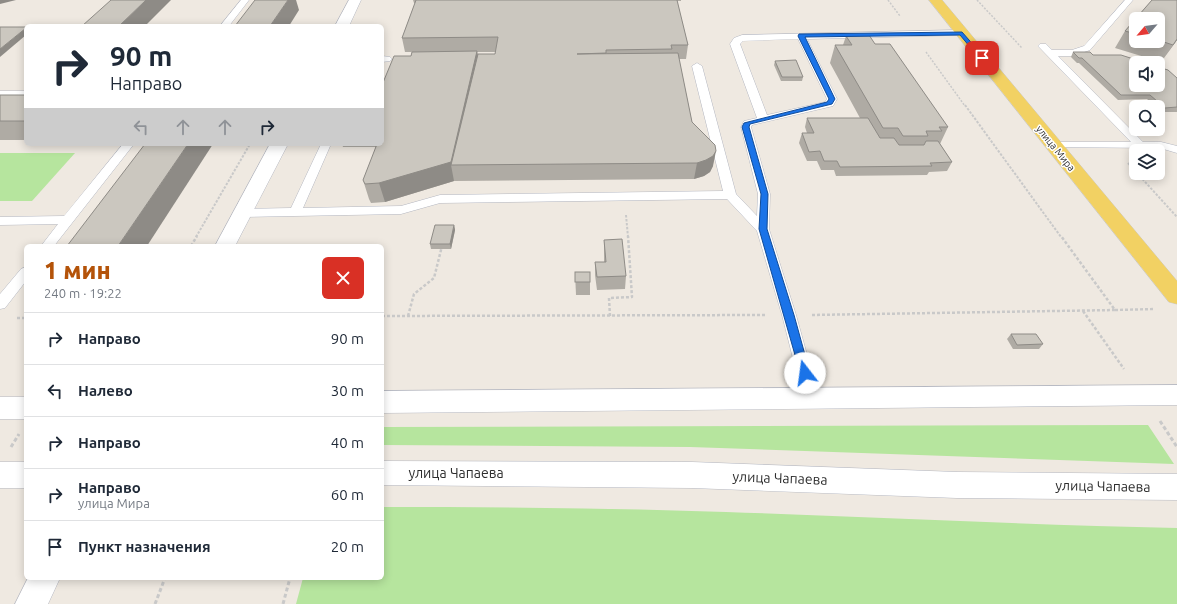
<!DOCTYPE html>
<html lang="ru">
<head>
<meta charset="utf-8">
<style>
	body { margin:0; font-family:Ubuntu,sans-serif; background:#f6f6f7; color:#1f2937; height:100vh; display:flex; flex-direction:column; font-size:15px; white-space:nowrap }
	* { box-sizing:border-box; margin:0 }
	p { font-size:13px; color:#747a83 }
	.icon { flex:none; width:22px; height:22px; fill:none; stroke:currentColor; stroke-width:2; stroke-linecap:round; stroke-linejoin:round }
	.map { position:relative; flex:1; overflow:hidden }
	.side { position:absolute; left:24px; top:244px; width:360px; height:336px; display:flex; flex-direction:column; background:#fff; border-radius:6px; box-shadow:0 2px 10px #0003 }
	.side>* { flex:none }
	.banner { position:absolute; left:24px; top:24px; width:360px; height:122px; border-radius:6px; box-shadow:0 2px 10px #0003; background:#fff; color:#1f2937; overflow:hidden }
	.needle { width:26px; rotate:242deg }
	.tools { position:absolute; left:1129px; top:12px; display:grid; gap:8px }
	.tools a { display:grid; place-items:center; width:36px; height:36px; border-radius:6px; background:#fff; box-shadow:0 2px 10px #0003; font-size:20px }
	.pin { position:absolute; display:grid; place-items:center; width:34px; height:34px; color:#fff; margin:-17px; border-radius:8px; box-shadow:0 2px 6px #0006 }
	.me { position:absolute; width:44px; margin:-22px; rotate:345deg; stroke-linejoin:round; filter:drop-shadow(0 0 3px #0008) }
	.turn { display:flex; align-items:center; gap:14px; height:84px; padding:0 20px; font-size:18px }
	.turn .icon { width:52px; height:52px; stroke-width:2.5 }
	.turn b { display:block; font-size:28px; line-height:34px }
	.lanes { display:flex; align-items:center; height:38px; padding:0 20px; background:#0003; justify-content:center; gap:20px; direction:ltr }
	.lanes .off { opacity:.35 }
	.round { display:grid; place-items:center; flex:none; width:42px; height:42px; border-radius:6px; background:#f6f6f7 }
	.headline { display:flex; align-items:center; justify-content:space-between; height:68px; padding:0 20px }
	h1 { font-size:24px; font-weight:800; line-height:30px; color:#b45309 }
	ul { padding:0; list-style:none }
	li { display:flex; align-items:center; gap:12px; height:52px; padding:0 20px; border-top:1px solid #e0e1e3 }
	li div { flex:1 }
	li b { display:block; font-size:15px }
	li em { font-style:normal }
	.map>svg:first-child { display:block }
</style>
</head>
<body>
<div class="map">
<svg width="1177" height="604" viewBox="0 0 1177 604">
	<rect width="100%" height="100%" fill="#efe9e1"/>
	<!-- green -->
	<g fill="#b6e59e">
		<path d="M 0,153 L 75,153 L 32,201 L 0,201 Z"/>
		<path d="M 1148,425 L 1174,464 L 690,447 L 382,445 L 382,427 Z"/>
		<path d="M 382,507 C 497,507 611,508 726,512 C 876,517 1026,525 1177,528 L 1177,604 L 296,604 L 303,578 L 382,578 Z"/>
	</g>
	<g fill="none" stroke-linecap="round" stroke-linejoin="round">
		<!-- service casing -->
		<g stroke="#b4b7c1" stroke-width="1">
			<g id="service">
				<path d="M 241,0 L 249,0 L 229,26 L 220,26 Z"/>
				<path d="M 1125,0 L 1133,0 L 1090,50 L 1073,56 L 1058,56 L 1143,142 L 1161,142 L 1177,146 L 1177,153 L 1160,148 L 1049,147 L 1048,145 L 1049,143 L 1053,142 L 1131,142 L 1038,46 L 1040,44 L 1046,44 L 1052,50 L 1072,50 L 1084,46 Z"/>
				<path d="M 962,30 L 966,33 L 965,35 L 807,39 L 837,99 L 833,106 L 752,125 L 751,127 L 770,194 L 769,229 L 796,315 L 819,398 L 817,403 L 811,405 L 805,403 L 803,398 L 782,315 L 757,231 L 727,199 L 440,203 L 401,214 L 242,217 L 238,216 L 236,213 L 238,210 L 242,209 L 291,208 L 321,144 L 331,144 L 303,208 L 401,206 L 440,195 L 723,191 L 692,66 L 697,63 L 702,66 L 736,194 L 757,216 L 758,194 L 741,127 L 744,121 L 757,118 L 730,44 L 734,38 L 742,35 ZM 798,39 L 827,99 L 825,102 L 767,115 L 740,44 L 743,41 Z"/>
				<path d="M 382,56 L 390,57 L 392,59 L 390,61 L 382,62 Z"/>
				<rect x="0" y="91" width="26" height="6"/>
				<path d="M 123,144 L 134,144 L 54,246 L 41,246 L 58,224 L 0,225 L 0,217 L 64,216 Z"/>
				<path d="M 26,267 L 26,281 L 5,308 L 0,309 L 0,294 L 21,269 Z"/>
			</g>
		</g>
		<!-- tertiary casing -->
		<g stroke="#b4b7c1" stroke-width="1">
			<g id="tertiary">
				<path d="M 349,0 L 361,0 L 349,26 L 335,26 Z"/>
				<path d="M 270,144 L 288,144 L 235,246 L 215,246 Z"/>
				<path d="M 28,578 L 60,578 L 48,604 L 15,604 Z"/>
			</g>
		</g>
		<!-- secondary casing -->
		<g stroke="#b4b7c1" stroke-width="1">
			<g id="secondary">
				<path d="M 1177,385 L 1177,405 L 382,413 L 382,391 Z"/>
				<rect x="0" y="397" width="26" height="22"/>
				<path d="M 382,461 L 692,462 L 957,472 L 1177,474 L 1177,500 L 957,498 L 692,488 L 382,485 Z"/>
				<rect x="0" y="462" width="26" height="26"/>
			</g>
		</g>
		<!-- primary casing -->
		<g stroke="#c9c9c9" stroke-width="1">
			<path id="primary" d="M 929,0 L 942,0 L 1177,281 L 1177,304 L 1169,302 Z"/>
		</g>
		<!-- path-far3 -->
		<g stroke="#c9c9c9" stroke-width="1.5" stroke-dasharray="2 1.5" stroke-linecap="butt">
			<path d="M 888,0 L 900,16"/>
			<path d="M 977,0 L 1022,48"/>
			<path d="M 926,52 L 965,106"/>
		</g>
		<!-- path-far2 -->
		<g stroke="#c9c9c9" stroke-width="2" stroke-dasharray="2.5 1.5" stroke-linecap="butt">
			<path d="M 965,105 L 1061,237"/>
			<path d="M 1128,163 L 1136,172"/>
			<path d="M 1137,173 L 1177,217"/>
			<path d="M 626,215 L 628,237"/>
			<path d="M 196,237 L 250,144"/>
		</g>
		<!-- path-far1 -->
		<g stroke="#c9c9c9" stroke-width="2.5" stroke-dasharray="3 2" stroke-linecap="butt">
			<path d="M 191,246 L 197,236"/>
			<path d="M 1115,310 L 1155,309"/>
			<path d="M 1083,311 L 1124,369"/>
			<path d="M 812,315 L 1115,310 L 1061,236"/>
			<path d="M 382,316 L 765,315"/>
			<path d="M 408,316 L 414,294 L 434,278 L 442,246"/>
			<path d="M 610,316 L 609,298 L 632,297 L 628,236"/>
			<path d="M 17,318 L 26,318"/>
		</g>
		<!-- path -->
		<g stroke="#c9c9c9" stroke-width="3" stroke-dasharray="4 2.5" stroke-linecap="butt">
			<path d="M 1160,421 L 1177,447"/>
			<path d="M 11,447 L 19,434"/>
			<path d="M 155,604 L 165,578"/>
			<path d="M 283,604 L 290,578"/>
		</g>
		<!-- service -->
		<use href="#service" fill="#fff" fill-rule="evenodd"/>
		<!-- tertiary -->
		<use href="#tertiary" fill="#fff" fill-rule="evenodd"/>
		<!-- secondary -->
		<use href="#secondary" fill="#fff" fill-rule="evenodd"/>
		<!-- primary -->
		<use href="#primary" fill="#f2d163" fill-rule="evenodd"/>
	</g>
	<!-- wall -->
	<g fill="#afaba4" fill-rule="evenodd">
		<path d="M 413,0 L 681,0 L 681,1 L 677,1 L 688,45 L 686,59 L 679,59 L 692,122 L 713,166 L 710,172 L 704,176 L 694,179 L 454,181 L 385,202 L 371,203 L 369,199 L 363,180 L 376,147 L 343,147 L 342,144 L 382,144 L 382,85 L 411,56 L 412,52 L 405,52 L 402,38 L 415,3 L 414,3 ZM 477,52 L 496,52 L 495,54 L 478,54 Z"/>
		<path d="M 1152,0 L 1177,0 L 1177,40 L 1161,62 L 1115,48 L 1125,31 ZM 1136,19 L 1158,19 L 1158,41 L 1136,41 Z"/>
		<path d="M 846,36 L 875,44 L 948,127 L 940,144 L 952,162 L 947,171 L 929,172 L 927,175 L 836,176 L 834,170 L 821,170 L 817,161 L 807,161 L 799,143 L 802,133 L 807,133 L 805,127 L 807,118 L 860,118 L 830,63 L 835,45 L 843,45 Z"/>
		<path d="M 1073,52 L 1093,55 L 1177,78 L 1177,112 L 1161,112 L 1158,109 L 1158,107 L 1156,107 L 1147,99 L 1118,100 L 1079,63 L 1077,63 L 1071,57 Z"/>
		<path d="M 775,61 L 803,77 L 802,81 L 781,81 L 774,65 Z"/>
		<rect x="0" y="95" width="26" height="45"/>
		<path d="M 454,225 L 455,230 L 451,249 L 431,249 L 430,244 Z"/>
		<path d="M 604,240 L 626,276 L 625,289 L 597,290 L 595,275 L 595,262 L 604,262 Z"/>
		<path d="M 575,272 L 590,282 L 590,295 L 576,295 Z"/>
		<path d="M 1011,334 L 1043,344 L 1039,349 L 1013,349 L 1007,339 Z"/>
	</g>
	<!-- shaded-wall -->
	<g fill="#8e8b86">
		<path d="M 0,0 L 16,0 L 0,4 Z"/>
		<path d="M 146,0 L 171,0 L 145,26 L 119,26 Z"/>
		<path d="M 288,0 L 296,0 L 299,10 L 289,26 L 270,26 Z"/>
		<path d="M 26,28 L 26,35 L 0,57 L 0,49 Z"/>
		<path d="M 1177,39 L 1177,40 L 1161,62 L 1173,45 Z"/>
		<path d="M 477,51 L 480,69 L 451,165 L 454,181 L 385,202 L 379,183 Z"/>
		<path d="M 188,144 L 213,144 L 147,246 L 118,246 Z"/>
		<path d="M 716,151 L 713,166 L 710,172 L 704,176 L 694,179 L 697,163 Z"/>
		<path d="M 454,225 L 455,230 L 451,249 L 450,244 Z"/>
	</g>
	<!-- building -->
	<g fill="#cbc7bf" stroke="#8e8b86">
		<path d="M 111,0 L 146,0 L 119,26 L 82,26 Z"/>
		<path d="M 255,0 L 288,0 L 270,26 L 235,26 Z"/>
		<path d="M 416,0 L 677,0 L 688,45 L 671,45 L 672,49 L 606,50 L 606,53 L 577,54 L 678,53 L 692,122 L 715,145 L 716,151 L 713,156 L 706,160 L 697,163 L 451,165 L 478,54 L 495,54 L 498,37 L 402,38 Z"/>
		<path d="M 1152,0 L 1177,0 L 1177,39 L 1173,45 L 1158,40 L 1158,19 L 1136,19 L 1136,34 L 1125,31 Z"/>
		<path d="M 0,27 L 26,27 L 26,28 L 0,49 Z"/>
		<path d="M 869,35 L 875,44 L 890,44 L 948,127 L 939,127 L 942,131 L 926,131 L 928,136 L 903,136 L 898,128 L 883,128 L 835,45 L 852,45 L 846,36 Z"/>
		<path d="M 477,51 L 451,162 L 379,183 L 365,184 L 363,180 L 377,144 L 382,144 L 382,131 L 383,128 L 382,128 L 382,85 L 394,56 L 411,56 L 412,52 Z"/>
		<path d="M 1073,52 L 1090,52 L 1093,55 L 1121,55 L 1146,63 L 1136,63 L 1136,85 L 1158,85 L 1158,67 L 1168,70 L 1177,78 L 1177,107 L 1165,108 L 1150,95 L 1121,95 L 1082,58 L 1079,58 Z"/>
		<path d="M 796,60 L 803,77 L 782,77 L 775,61 Z"/>
		<rect x="0" y="95" width="26" height="26"/>
		<path d="M 807,118 L 868,118 L 880,138 L 894,138 L 899,145 L 924,145 L 926,141 L 938,141 L 952,162 L 930,163 L 932,166 L 840,167 L 837,161 L 824,161 L 820,151 L 809,152 L 802,133 L 814,133 Z"/>
		<path d="M 145,144 L 188,144 L 118,246 L 67,246 Z"/>
		<path d="M 435,225 L 454,225 L 450,244 L 430,244 Z"/>
		<path d="M 622,239 L 626,276 L 597,277 L 595,262 L 606,262 L 604,240 Z"/>
		<rect x="575" y="272" width="15" height="10"/>
		<path d="M 1011,334 L 1036,334 L 1043,344 L 1017,345 Z"/>
	</g>
	<!-- route -->
	<path fill="#1a73e8" stroke="#114b97" d="M 962,32 L 984,57 L 984,59 L 980,59 L 960,35 L 805,37 L 835,99 L 832,104 L 750,124 L 749,127 L 768,194 L 767,229 L 794,315 L 810,373 L 808,376 L 801,376 L 759,229 L 761,194 L 742,127 L 744,123 L 827,102 L 829,99 L 798,36 L 799,34 Z"/>
	<g text-anchor="middle" stroke-width="3" stroke-linejoin="round" paint-order="stroke">
		<!-- far-street labels -->
		<g font-size="10" fill="#2e2e2e" stroke="#fff">
			<text transform="translate(1056 148) rotate(51)" y="4">улица Мира</text>
		</g>
		<!-- near-street labels -->
		<g font-size="14" fill="#2e2e2e" stroke="#fff">
			<text x="456" y="478">улица Чапаева</text>
			<text transform="translate(780 478) rotate(2)" y="5">улица Чапаева</text>
			<text transform="translate(1103 486) rotate(1)" y="5">улица Чапаева</text>
		</g>
	</g>
</svg>
<div class="tools">
<a><svg class="needle" viewBox="-14 -14 28 28"><path d="M0-13l5 13h-10z" fill="#e53935"/><path d="M0 13l5-13h-10z" fill="#747a83"/></svg></a>
<a><svg class="icon" aria-label="sound" viewBox="0 0 24 24"><path d="M4 9h4l5-4v14l-5-4H4zM17 9q2 3 0 6"/></svg></a>
<a><svg class="icon" aria-label="search" viewBox="0 0 24 24"><circle cx="10" cy="10" r="6"/><path d="M15 15l6 6"/></svg></a>
<a><svg class="icon" aria-label="layers" viewBox="0 0 24 24"><path d="M12 4l9 5-9 5-9-5zM3 14l9 5 9-5"/></svg></a>
</div>
<div class="pin" style="left:982px;top:58px;background:#d93025"><svg class="icon" aria-label="arrive" viewBox="0 0 24 24"><path d="M6 21V4h12l-3 4 3 4H6"/></svg></div>
<svg class="me" style="left:805px;top:373px" viewBox="-20 -20 40 40"><circle r="19" fill="#fff"/><path d="M0-13L10 11 0 6-10 11z" fill="#1a73e8"/></svg>
<div class="banner">
<div class="turn"><svg class="icon" aria-label="right" viewBox="0 0 24 24"><path d="M7 20v-9h11M14 6l5 5-5 5"/></svg><div><b>90 m</b>Направо</div></div>
<div class="lanes"><svg class="icon off" aria-label="left" viewBox="0 0 24 24"><path d="M17 20v-9H6M10 6l-5 5 5 5"/></svg><svg class="icon off" aria-label="ahead" viewBox="0 0 24 24"><path d="M12 20V5M6 11l6-6 6 6"/></svg><svg class="icon off" aria-label="ahead" viewBox="0 0 24 24"><path d="M12 20V5M6 11l6-6 6 6"/></svg><svg class="icon" aria-label="right" viewBox="0 0 24 24"><path d="M7 20v-9h11M14 6l5 5-5 5"/></svg></div>
</div>
<section class="side">
<div class="headline"><div><h1>1 мин</h1><p>240 m · 19:22</p></div><a class="round" style="background:#d93025;color:#fff"><svg class="icon" aria-label="close" viewBox="0 0 24 24"><path d="M6 6l12 12M18 6L6 18"/></svg></a></div>
<ul>
<li><svg class="icon" aria-label="right" viewBox="0 0 24 24"><path d="M7 20v-9h11M14 6l5 5-5 5"/></svg><div><b>Направо</b></div><em>90 m</em></li>
<li><svg class="icon" aria-label="left" viewBox="0 0 24 24"><path d="M17 20v-9H6M10 6l-5 5 5 5"/></svg><div><b>Налево</b></div><em>30 m</em></li>
<li><svg class="icon" aria-label="right" viewBox="0 0 24 24"><path d="M7 20v-9h11M14 6l5 5-5 5"/></svg><div><b>Направо</b></div><em>40 m</em></li>
<li><svg class="icon" aria-label="right" viewBox="0 0 24 24"><path d="M7 20v-9h11M14 6l5 5-5 5"/></svg><div><b>Направо</b><p>улица Мира</p></div><em>60 m</em></li>
<li><svg class="icon" aria-label="arrive" viewBox="0 0 24 24"><path d="M6 21V4h12l-3 4 3 4H6"/></svg><div><b>Пункт назначения</b></div><em>20 m</em></li>
</ul>
</section>
</div>
</body>
</html>
